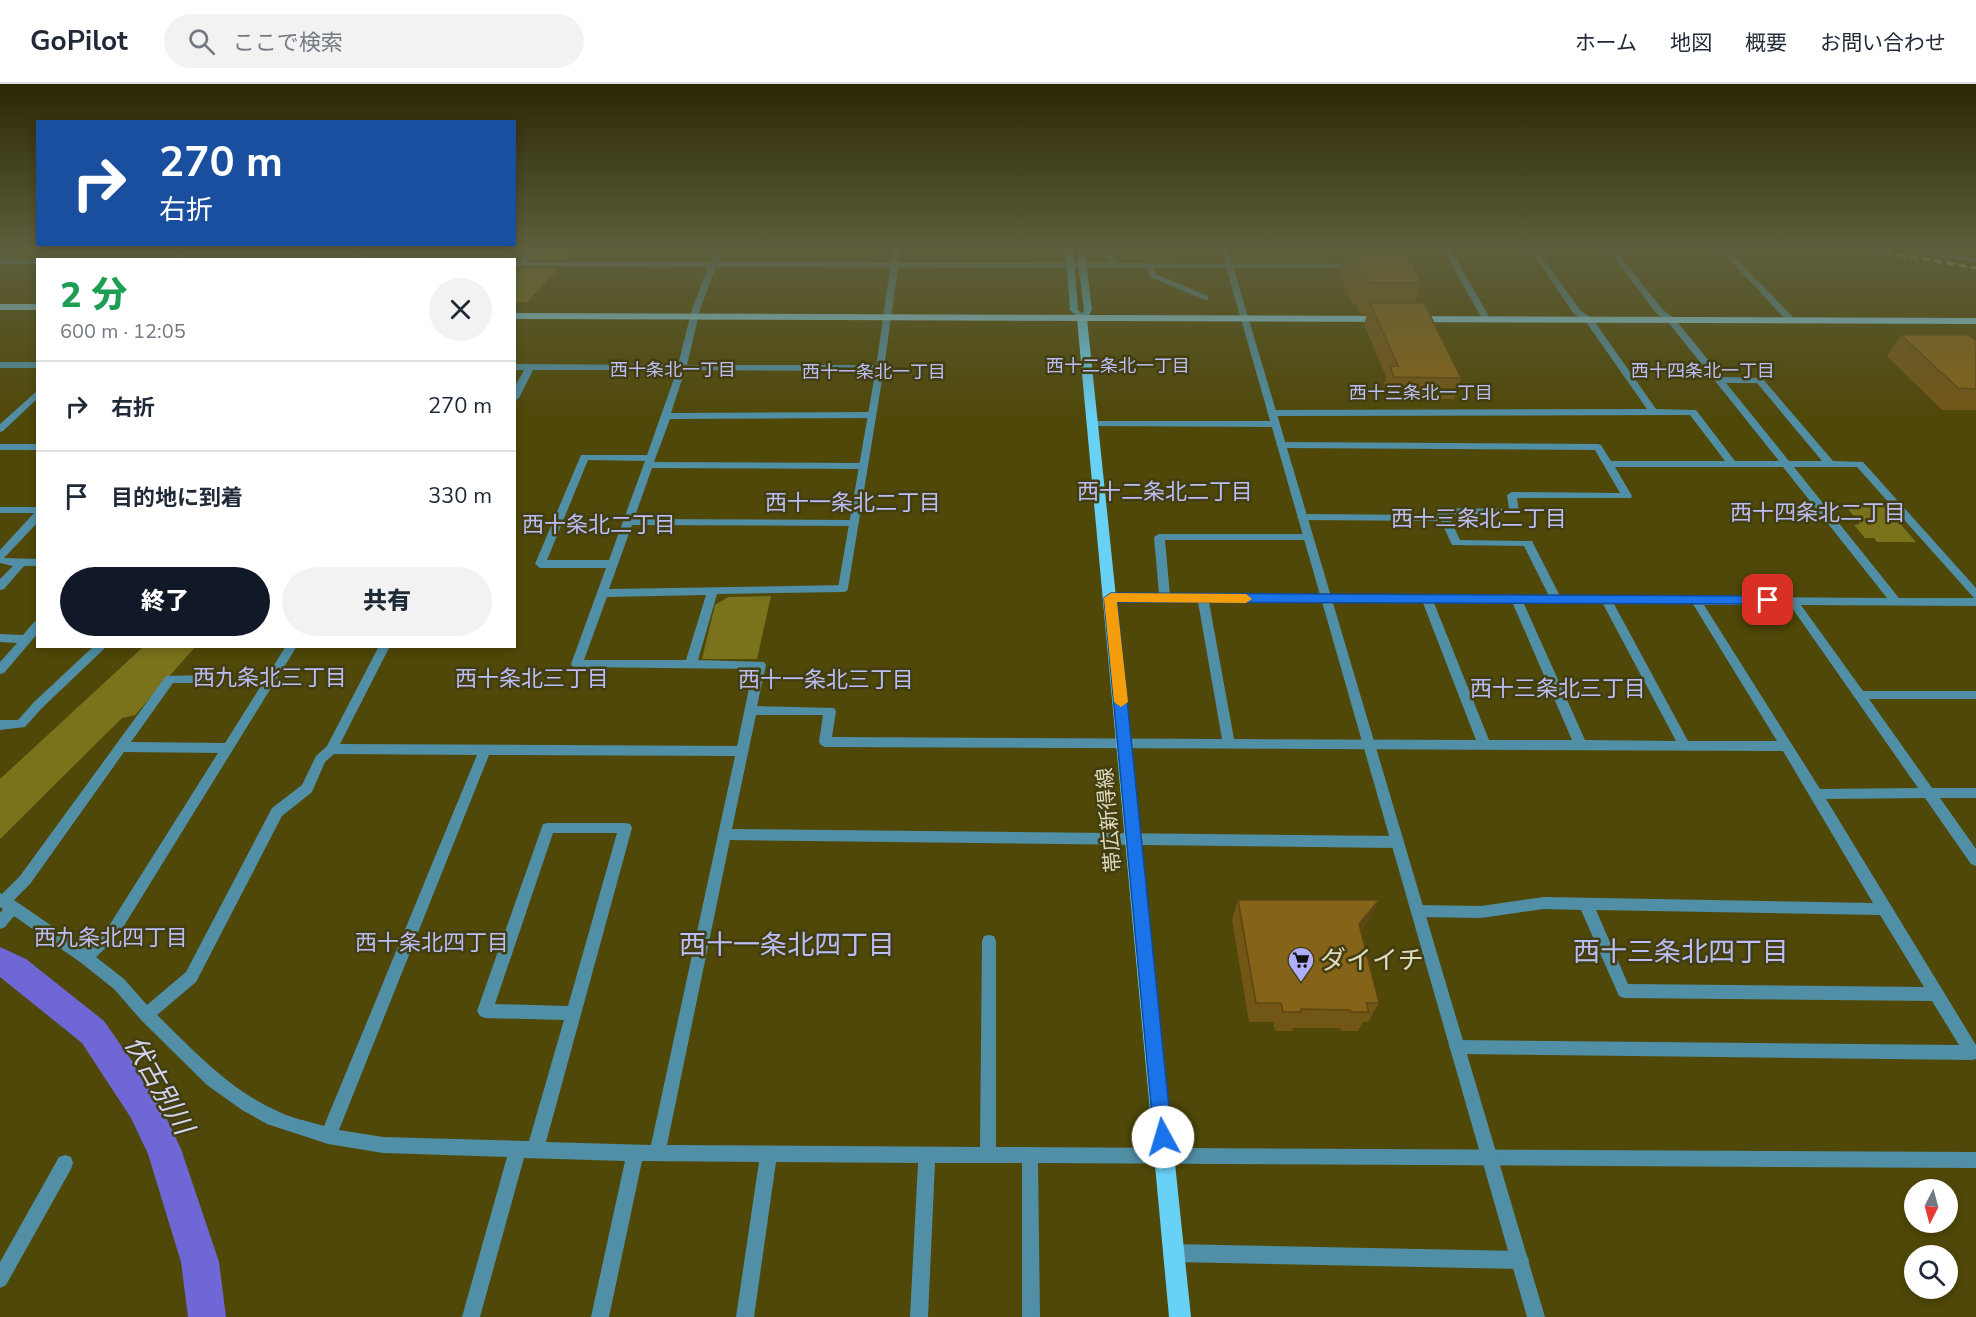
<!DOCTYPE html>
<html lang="ja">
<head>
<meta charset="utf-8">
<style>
	body { margin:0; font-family:"Nunito Sans","Noto Sans JP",sans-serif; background:#f2f2f3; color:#1f2937; height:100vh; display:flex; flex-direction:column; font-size:22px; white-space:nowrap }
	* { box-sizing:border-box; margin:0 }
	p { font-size:20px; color:#747a83 }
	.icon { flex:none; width:33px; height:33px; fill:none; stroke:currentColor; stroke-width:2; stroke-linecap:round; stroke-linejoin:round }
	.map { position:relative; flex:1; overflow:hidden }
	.sheet { position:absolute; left:36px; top:174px; width:480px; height:390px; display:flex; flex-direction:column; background:#fff; border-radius:0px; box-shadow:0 3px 9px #0003 }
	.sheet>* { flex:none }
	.banner { position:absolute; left:36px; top:36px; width:480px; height:126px; border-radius:0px; box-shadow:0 3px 9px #0003; background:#1a4fa0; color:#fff; overflow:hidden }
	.needle { width:39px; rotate:186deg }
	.tools { position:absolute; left:1904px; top:1095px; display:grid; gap:12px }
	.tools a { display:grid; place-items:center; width:54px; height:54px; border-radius:50%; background:#fff; box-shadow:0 3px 9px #0003; font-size:30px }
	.pin { position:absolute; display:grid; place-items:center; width:51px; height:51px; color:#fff; margin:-26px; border-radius:12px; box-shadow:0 3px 9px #0006 }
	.me { position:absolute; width:66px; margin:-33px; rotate:354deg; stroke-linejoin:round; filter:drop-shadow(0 0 4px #0008) }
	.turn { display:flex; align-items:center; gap:21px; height:126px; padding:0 24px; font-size:27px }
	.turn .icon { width:78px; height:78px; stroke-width:2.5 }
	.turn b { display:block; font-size:42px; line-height:51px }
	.round { display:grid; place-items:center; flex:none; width:63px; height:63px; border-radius:32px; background:#f2f2f3 }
	.summary { display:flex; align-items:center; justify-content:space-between; height:102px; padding:0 24px }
	h1 { font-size:36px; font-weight:800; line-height:45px; color:#1e9e55 }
	.cta { display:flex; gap:12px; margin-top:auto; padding:12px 24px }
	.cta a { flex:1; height:69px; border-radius:36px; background:#111827; color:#fff; font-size:24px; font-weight:800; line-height:69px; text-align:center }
	.cta a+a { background:#f2f2f3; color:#1f2937 }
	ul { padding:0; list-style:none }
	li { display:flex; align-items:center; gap:18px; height:90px; padding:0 24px; border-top:2px solid #e0e1e3 }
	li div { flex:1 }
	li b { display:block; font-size:22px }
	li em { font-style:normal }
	header { display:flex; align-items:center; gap:36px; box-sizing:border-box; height:84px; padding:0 30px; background:#fff; border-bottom:2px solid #e0e1e3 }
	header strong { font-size:28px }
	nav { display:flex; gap:33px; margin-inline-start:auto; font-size:21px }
	.search { width:420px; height:54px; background:#f2f2f3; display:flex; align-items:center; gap:15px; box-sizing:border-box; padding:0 21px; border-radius:33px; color:#747a83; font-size:22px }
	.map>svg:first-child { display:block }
</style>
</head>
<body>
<header>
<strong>GoPilot</strong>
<div class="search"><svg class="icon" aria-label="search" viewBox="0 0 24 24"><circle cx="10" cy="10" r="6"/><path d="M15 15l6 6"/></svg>ここで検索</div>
<nav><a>ホーム</a><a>地図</a><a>概要</a><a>お問い合わせ</a></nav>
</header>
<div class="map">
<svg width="1976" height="1233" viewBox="0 0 1976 1233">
	<rect width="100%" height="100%" fill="#4f4808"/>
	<!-- green -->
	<g fill="#7b721c">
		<path d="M 537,162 L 578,162 L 567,176 L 528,176 Z"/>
		<path d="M 522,184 L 558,185 L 527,218 L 515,218 L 515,192 Z"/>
		<path d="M 1844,420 L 1883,420 L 1916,458 L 1877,458 L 1874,454 L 1865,454 L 1854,441 L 1860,440 Z"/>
		<path d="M 771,512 L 757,575 L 702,575 L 715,521 L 728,513 Z"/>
		<path d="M 143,563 L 195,563 L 135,631 L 122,634 L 0,755 L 0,695 Z"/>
	</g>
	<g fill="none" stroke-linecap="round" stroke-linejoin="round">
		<!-- river -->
		<path fill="#6f67d5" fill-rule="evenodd" d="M 0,863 L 26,875 L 104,937 L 155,1010 L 181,1065 L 219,1178 L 226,1233 L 188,1233 L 181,1178 L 148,1070 L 131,1034 L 82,959 L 0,893 Z"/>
		<!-- minor -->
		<g fill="#508fa6" fill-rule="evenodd">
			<path d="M 14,162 L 22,162 L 5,176 L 38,176 L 38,180 L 0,180 L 0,172 Z"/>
			<path d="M 365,162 L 373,162 L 362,176 L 354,176 Z"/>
			<path d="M 530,162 L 538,162 L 527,178 L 710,178 L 717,162 L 723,162 L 718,178 L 1109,179 L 1108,174 L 1083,162 L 1092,162 L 1114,171 L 1117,179 L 1345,180 L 1349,182 L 1345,184 L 1154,184 L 1156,190 L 1208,212 L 1208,216 L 1205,216 L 1150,193 L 1147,184 L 716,183 L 700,225 L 687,281 L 880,281 L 884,284 L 880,287 L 685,286 L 671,329 L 871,328 L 876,331 L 871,334 L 670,335 L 654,378 L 863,379 L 868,382 L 863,385 L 652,384 L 634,435 L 854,436 L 859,439 L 854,442 L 632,441 L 609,505 L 847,501 L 848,504 L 847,507 L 843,508 L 717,510 L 698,576 L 764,578 L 766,581 L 757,622 L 834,624 L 836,627 L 832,653 L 1222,655 L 1198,518 L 1111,518 L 1106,514 L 1111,510 L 1159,510 L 1154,453 L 1159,450 L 1308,450 L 1313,453 L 1308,456 L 1165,456 L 1170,511 L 1549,512 L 1524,462 L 1452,461 L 1441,437 L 1302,436 L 1297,433 L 1302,430 L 1438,431 L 1436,427 L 1441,424 L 1509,425 L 1507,411 L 1512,408 L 1620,409 L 1595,366 L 1281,364 L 1276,361 L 1281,358 L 1598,360 L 1601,361 L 1611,377 L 1725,377 L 1690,331 L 1272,332 L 1267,329 L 1272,326 L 1647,325 L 1586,238 L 1574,230 L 1528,162 L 1534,162 L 1580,226 L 1592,234 L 1656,325 L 1696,326 L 1735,377 L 1779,377 L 1668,238 L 1657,230 L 1605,162 L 1612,162 L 1663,226 L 1674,234 L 1722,293 L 1762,294 L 1833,377 L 1863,378 L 1976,504 L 1976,522 L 1801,521 L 1863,607 L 1976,607 L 1976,615 L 1869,615 L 1932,704 L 1976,704 L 1976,714 L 1940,714 L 1976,765 L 1976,782 L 1971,780 L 1925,714 L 1826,715 L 1976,961 L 1976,975 L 1972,976 L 1457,970 L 1452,968 L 1449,963 L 1452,958 L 1457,956 L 1959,961 L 1932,917 L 1624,914 L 1619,912 L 1581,826 L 1544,825 L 1481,834 L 1418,833 L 1413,831 L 1411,827 L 1413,823 L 1418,821 L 1481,822 L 1544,813 L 1873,819 L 1783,667 L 825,663 L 821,661 L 819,658 L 823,631 L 756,631 L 732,745 L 1397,752 L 1402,754 L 1404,758 L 1402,762 L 1397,764 L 730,756 L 667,1061 L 980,1063 L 982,857 L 984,852 L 989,851 L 994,852 L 996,857 L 996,1063 L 1976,1068 L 1976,1084 L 1038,1079 L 1040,1233 L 1022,1233 L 1022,1079 L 935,1079 L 928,1233 L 910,1233 L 918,1079 L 776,1078 L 754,1233 L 736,1233 L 759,1078 L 642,1077 L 609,1233 L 591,1233 L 625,1077 L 524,1074 L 480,1233 L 462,1233 L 507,1073 L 383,1069 L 328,1060 L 267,1040 L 242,1026 L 207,1001 L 141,936 L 114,905 L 80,878 L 14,832 L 5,843 L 0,845 L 0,829 L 3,825 L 0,823 L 0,809 L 2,810 L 20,792 L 166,592 L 206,591 L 212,595 L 206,599 L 173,599 L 131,658 L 225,659 L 286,562 L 297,562 L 117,853 L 96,873 L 124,895 L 147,921 L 186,888 L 272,724 L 302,701 L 316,672 L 327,662 L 379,562 L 390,562 L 340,660 L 737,662 L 753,585 L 573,583 L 571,580 L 606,484 L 540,484 L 535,480 L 581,371 L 647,371 L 677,286 L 533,286 L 519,314 L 514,317 L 514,304 L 524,286 L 514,286 L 514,280 L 678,281 L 692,225 L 708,183 L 514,182 L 514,178 L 520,178 ZM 1726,299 L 1757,299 L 1822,377 L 1789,377 ZM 588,376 L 645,377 L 609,476 L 547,476 ZM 1615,383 L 1783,383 L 1887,514 L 1560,512 L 1532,457 L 1460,456 L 1448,430 L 1514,431 L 1519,428 L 1517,414 L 1631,414 L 1632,412 ZM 1794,383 L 1857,383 L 1974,514 L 1899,514 ZM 706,511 L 686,576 L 584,576 L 607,513 ZM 1209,518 L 1423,519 L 1476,656 L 1234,655 ZM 1434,519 L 1513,520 L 1572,656 L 1489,656 ZM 1524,520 L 1603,520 L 1676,657 L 1585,656 ZM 1614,520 L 1693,520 L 1777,657 L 1688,657 ZM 1704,521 L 1790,521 L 1918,704 L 1820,705 ZM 124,668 L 218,669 L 107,845 L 84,864 L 14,816 L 30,800 ZM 334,670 L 477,671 L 324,1042 C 308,1037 290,1034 275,1026 C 229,1005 193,966 157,931 L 196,898 L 282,732 L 312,708 L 325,678 ZM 489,671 L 735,672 L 651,1061 L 546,1058 L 632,744 L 630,740 L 625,739 L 548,739 L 543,740 L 477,927 L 480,932 L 485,934 L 564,936 L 529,1057 L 383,1053 L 339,1046 ZM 553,749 L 617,749 L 568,922 L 495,920 ZM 1596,826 L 1880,831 L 1924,903 L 1628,900 Z"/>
			<path d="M 1441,162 L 1449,162 L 1491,236 L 1490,238 L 1483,236 Z"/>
			<path d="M 1717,162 L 1724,162 L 1794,234 L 1794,238 L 1788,238 Z"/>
			<path d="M 1904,162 L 1914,162 L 1931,168 L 1976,174 L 1976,178 L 1930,172 Z"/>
			<rect x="0" y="278" width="38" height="6"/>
			<path d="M 1093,337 L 1275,337 L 1280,340 L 1275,343 L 1090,342 L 1090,338 Z"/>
			<rect x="0" y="360" width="38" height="6"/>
			<path d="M 0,423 L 38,423 L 38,438 L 4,474 L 38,475 L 38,482 L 24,482 L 4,505 L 0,506 L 0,495 L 13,482 L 0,479 L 0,466 L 34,429 L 0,429 Z"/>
			<path d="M 38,537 L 38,549 L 4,589 L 0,590 L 0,578 L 17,559 L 0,558 L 0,550 L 23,551 L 34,538 Z"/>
			<path d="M 94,562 L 107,562 L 42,624 L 25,643 L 0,646 L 0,636 L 18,636 L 34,618 Z"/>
			<path d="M 65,1071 L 71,1073 L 73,1079 L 71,1085 L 6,1201 L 0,1204 L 0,1178 L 59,1073 Z"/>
			<path d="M 1173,1160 L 1520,1167 L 1526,1170 L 1529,1176 L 1526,1182 L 1520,1185 L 1173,1178 L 1167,1175 L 1164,1169 L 1167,1163 Z"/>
		</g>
		<!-- tertiary -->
		<g fill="#508fa6" fill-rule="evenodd">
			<path d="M 190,162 L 198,162 L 184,176 L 176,176 Z"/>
			<path d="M 893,162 L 901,162 L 884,284 L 848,504 L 843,508 L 838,504 L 876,284 Z"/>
			<path d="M 1220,162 L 1227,162 L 1545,1233 L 1527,1233 Z"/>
			<path d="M 38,306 L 38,314 L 3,347 L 0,348 L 0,340 Z"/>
		</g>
		<!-- secondary -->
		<path fill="#49b6da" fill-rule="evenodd" d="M 1065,162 L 1073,162 L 1078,226 L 1082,230 L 1084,226 L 1076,162 L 1084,162 L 1092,226 L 1085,237 L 1082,237 L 1070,226 Z"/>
		<!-- primary -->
		<path fill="#67d1f6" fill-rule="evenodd" d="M 1082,232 L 1087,235 L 1191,1233 L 1169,1233 L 1077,235 Z"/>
		<!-- trunk -->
		<g fill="#89daf8" fill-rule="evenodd">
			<rect x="0" y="220" width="38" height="6"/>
			<path d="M 514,229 L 1976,234 L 1976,240 L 514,235 Z"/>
		</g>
		<!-- rail -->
		<path stroke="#c3c09c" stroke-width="3" stroke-dasharray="8 4.5" stroke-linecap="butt" d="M 1848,162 L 1976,184"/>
	</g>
	<!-- wall -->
	<g fill="#725616">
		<path d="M 1345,162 L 1403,162 L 1422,199 L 1415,219 L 1461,294 L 1454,315 L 1388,315 L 1383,304 L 1386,293 L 1364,240 L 1367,230 L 1360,230 L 1356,221 L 1353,221 L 1339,188 Z"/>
		<path d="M 1901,251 L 1976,257 L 1976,326 L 1942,326 L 1887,272 Z"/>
		<path d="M 1238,816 L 1379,816 L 1368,837 L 1361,846 L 1379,919 L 1368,938 L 1363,938 L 1358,947 L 1341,947 L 1340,944 L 1294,944 L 1292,947 L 1275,947 L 1273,938 L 1249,938 L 1232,836 Z"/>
	</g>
	<!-- shaded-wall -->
	<path fill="#5d4612" d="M 1379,816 L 1368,837 L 1349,860 L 1359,840 Z"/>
	<!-- building -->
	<g fill="#856419" stroke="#5d4612" stroke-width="1.5">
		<path d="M 1348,162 L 1403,162 L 1422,199 L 1368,199 L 1364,190 L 1361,190 Z"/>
		<path d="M 1370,219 L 1424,219 L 1461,294 L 1394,293 L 1390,282 L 1398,282 Z"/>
		<path d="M 1901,251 L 1969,251 L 1976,257 L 1976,305 L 1958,304 Z"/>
		<path d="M 1238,816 L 1379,816 L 1359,840 L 1379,919 L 1366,919 L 1369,928 L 1351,928 L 1350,926 L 1301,925 L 1301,928 L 1283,928 L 1281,919 L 1256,919 Z"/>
	</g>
	<!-- sky -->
	<linearGradient id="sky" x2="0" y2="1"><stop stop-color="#2b2804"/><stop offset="0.49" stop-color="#5d5e3d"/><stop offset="1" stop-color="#5d5e3d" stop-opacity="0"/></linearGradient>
	<rect width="1976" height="334" fill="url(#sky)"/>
	<!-- route -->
	<path fill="#1a73e8" stroke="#114b97" stroke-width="1.5" d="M 1111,509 L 1768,512 L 1774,516 L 1768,520 L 1117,518 L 1172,1053 L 1169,1060 L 1163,1062 L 1156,1060 L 1154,1053 L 1104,514 Z"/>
	<!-- slow -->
	<path fill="#f59e0b" d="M 1111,509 L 1246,510 L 1252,515 L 1246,519 L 1117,518 L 1128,618 L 1121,623 L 1114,618 L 1104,514 Z"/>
	<!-- icons -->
	<defs>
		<g id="supermarket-pin" transform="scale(1.35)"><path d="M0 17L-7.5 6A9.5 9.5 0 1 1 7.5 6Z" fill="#aeaefb" stroke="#433e11"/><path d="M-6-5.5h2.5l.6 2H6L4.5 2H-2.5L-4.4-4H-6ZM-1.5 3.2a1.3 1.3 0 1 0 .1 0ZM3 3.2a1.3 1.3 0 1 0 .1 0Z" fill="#111"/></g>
	</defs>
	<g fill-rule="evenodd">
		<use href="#supermarket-pin" x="1301" y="876"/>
	</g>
	<g text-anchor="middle" stroke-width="5" stroke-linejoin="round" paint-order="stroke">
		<!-- far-neighbourhood labels -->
		<g font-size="18" fill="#bbbdf6" stroke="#433e11">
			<text x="1118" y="288">西十二条北一丁目</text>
			<text x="673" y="292">西十条北一丁目</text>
			<text x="1703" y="293">西十四条北一丁目</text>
			<text x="874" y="294">西十一条北一丁目</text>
			<text x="1421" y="315">西十三条北一丁目</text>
		</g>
		<!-- street labels -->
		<g font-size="21" fill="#dddabd" stroke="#433e11">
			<text transform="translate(1109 736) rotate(-95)" y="7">帯広新得線</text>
		</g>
		<!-- neighbourhood labels -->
		<g font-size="22" fill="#bbbdf6" stroke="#433e11">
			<text x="1165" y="415">西十二条北二丁目</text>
			<text x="853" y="426">西十一条北二丁目</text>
			<text x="1818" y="436">西十四条北二丁目</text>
			<text x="1479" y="442">西十三条北二丁目</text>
			<text x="599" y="448">西十条北二丁目</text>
			<text x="270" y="601">西九条北三丁目</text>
			<text x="532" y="602">西十条北三丁目</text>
			<text x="826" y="603">西十一条北三丁目</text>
			<text x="1558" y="612">西十三条北三丁目</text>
			<text x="111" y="861">西九条北四丁目</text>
			<text x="432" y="866">西十条北四丁目</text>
		</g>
		<!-- near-poi labels -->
		<g font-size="26" fill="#dddabd" stroke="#433e11" text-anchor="start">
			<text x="1320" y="885">ダイイチ</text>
		</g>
		<!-- near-neighbourhood labels -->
		<g font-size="27" fill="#bbbdf6" stroke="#433e11">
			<text x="787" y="870">西十一条北四丁目</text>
			<text x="1681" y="877">西十三条北四丁目</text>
		</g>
		<!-- near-water labels -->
		<g font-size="27" font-style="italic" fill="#d2d3ef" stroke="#433e11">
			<text transform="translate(159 1001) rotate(60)" y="9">伏古別川</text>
		</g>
	</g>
</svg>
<div class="tools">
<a><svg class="needle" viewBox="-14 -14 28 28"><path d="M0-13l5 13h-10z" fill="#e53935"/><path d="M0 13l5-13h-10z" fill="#747a83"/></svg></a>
<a><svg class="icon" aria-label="search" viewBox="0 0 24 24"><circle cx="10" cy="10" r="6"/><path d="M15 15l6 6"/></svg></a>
</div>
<div class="pin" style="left:1768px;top:516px;background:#d93025"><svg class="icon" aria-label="arrive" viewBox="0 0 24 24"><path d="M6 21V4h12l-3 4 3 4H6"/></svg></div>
<svg class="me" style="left:1163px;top:1053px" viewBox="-20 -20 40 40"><circle r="19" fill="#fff"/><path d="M0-13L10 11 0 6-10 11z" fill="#1a73e8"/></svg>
<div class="banner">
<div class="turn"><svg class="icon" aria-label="right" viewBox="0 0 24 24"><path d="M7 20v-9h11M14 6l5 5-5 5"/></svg><div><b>270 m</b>右折</div></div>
</div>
<section class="sheet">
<div class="summary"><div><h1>2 分</h1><p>600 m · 12:05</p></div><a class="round"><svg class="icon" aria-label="close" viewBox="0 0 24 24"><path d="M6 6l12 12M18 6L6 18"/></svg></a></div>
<ul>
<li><svg class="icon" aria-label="right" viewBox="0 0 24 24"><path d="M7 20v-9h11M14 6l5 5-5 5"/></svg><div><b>右折</b></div><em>270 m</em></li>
<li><svg class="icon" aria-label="arrive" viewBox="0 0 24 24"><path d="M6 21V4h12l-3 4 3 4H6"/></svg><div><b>目的地に到着</b></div><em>330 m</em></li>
</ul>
<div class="cta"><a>終了</a><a>共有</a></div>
</section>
</div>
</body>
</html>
